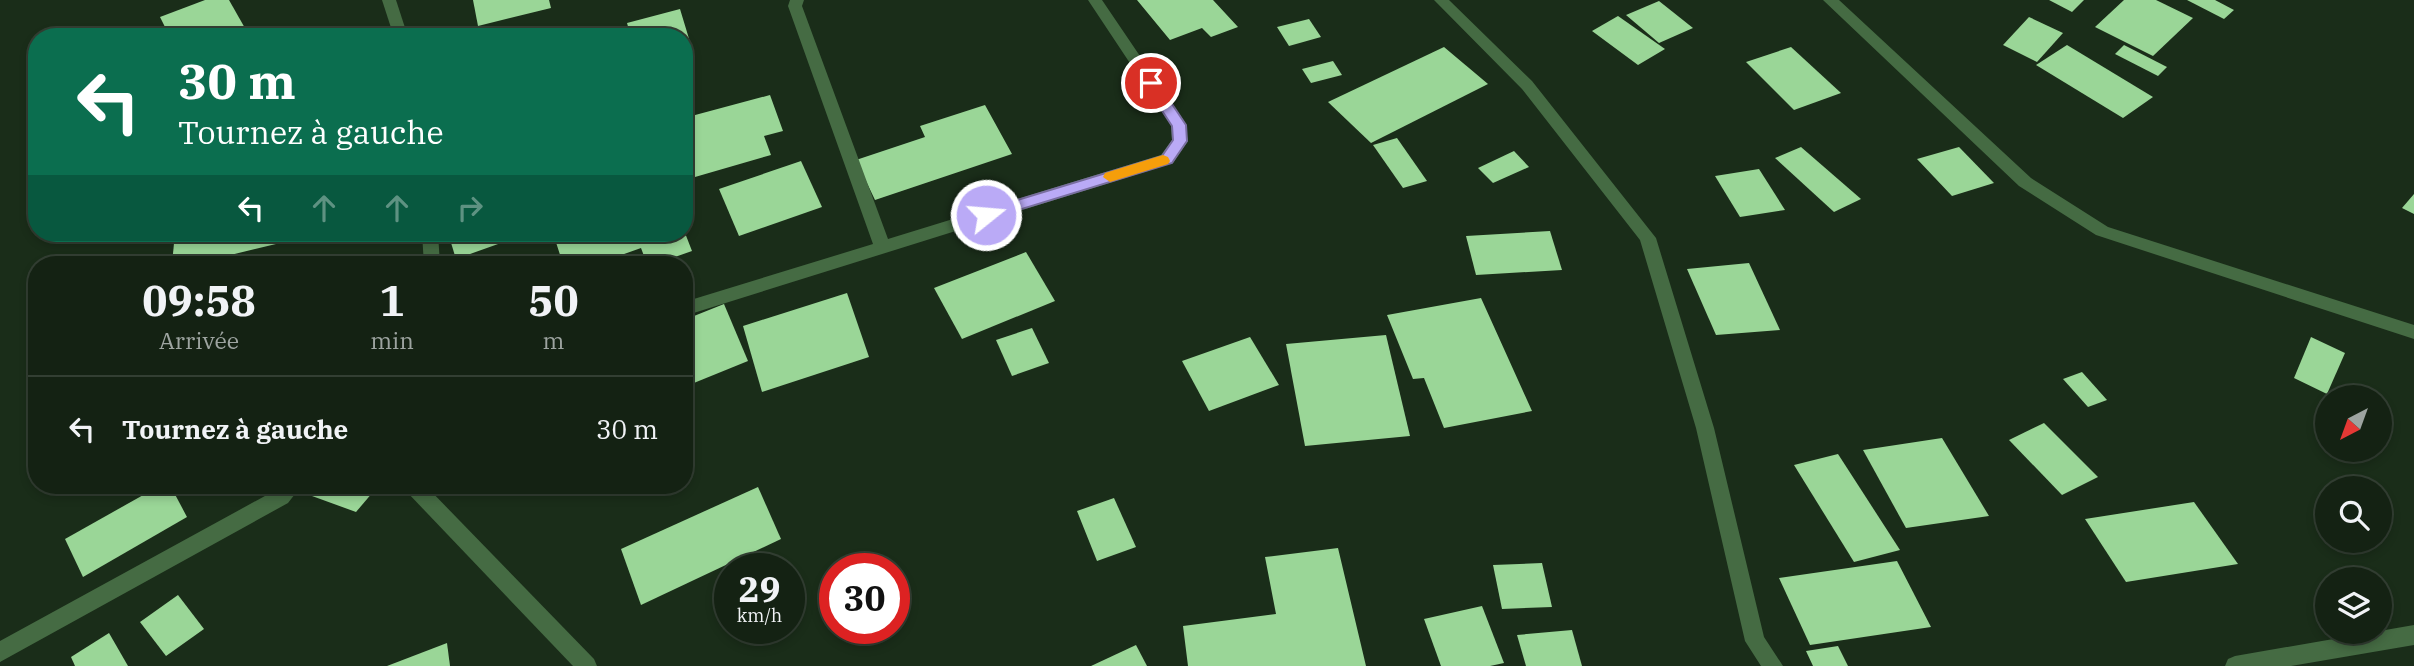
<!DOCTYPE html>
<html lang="fr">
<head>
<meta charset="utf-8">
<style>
	body { margin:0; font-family:"IBM Plex Serif",serif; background:#1d2a1c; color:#f1f3f6; height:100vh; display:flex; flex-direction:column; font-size:26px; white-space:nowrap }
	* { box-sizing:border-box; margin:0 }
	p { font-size:23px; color:#9da4a0 }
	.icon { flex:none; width:38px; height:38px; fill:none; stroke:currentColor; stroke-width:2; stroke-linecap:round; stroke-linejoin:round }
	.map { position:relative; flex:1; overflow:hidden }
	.panel { position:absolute; left:28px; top:256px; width:665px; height:238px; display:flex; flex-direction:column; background:#142213; border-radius:28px; box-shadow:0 4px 10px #0003,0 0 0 2px #333f33 }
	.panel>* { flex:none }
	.hud { position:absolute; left:28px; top:28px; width:665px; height:214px; border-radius:28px; box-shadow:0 4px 10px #0003,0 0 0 2px #333f33; background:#0b6e4f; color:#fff; overflow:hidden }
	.needle { width:46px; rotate:221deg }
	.fabs { position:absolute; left:2315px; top:385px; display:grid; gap:14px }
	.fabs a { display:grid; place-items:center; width:77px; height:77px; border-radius:50%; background:#142213; box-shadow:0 4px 10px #0003,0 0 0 2px #333f33; font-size:35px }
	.speed { position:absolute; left:714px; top:553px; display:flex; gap:14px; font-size:35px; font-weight:700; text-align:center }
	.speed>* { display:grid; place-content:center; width:91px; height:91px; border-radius:50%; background:#142213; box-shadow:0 4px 10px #0003,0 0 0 2px #333f33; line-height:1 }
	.speed small { font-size:18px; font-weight:400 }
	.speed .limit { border:10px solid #d22; background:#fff; color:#111 }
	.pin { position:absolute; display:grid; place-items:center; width:60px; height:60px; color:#fff; margin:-30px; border:4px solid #fff; border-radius:50%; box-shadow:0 2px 7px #0007 }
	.me { position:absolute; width:77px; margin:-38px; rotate:73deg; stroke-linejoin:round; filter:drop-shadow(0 0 5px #0008) }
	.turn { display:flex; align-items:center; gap:24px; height:147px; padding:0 35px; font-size:32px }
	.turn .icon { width:91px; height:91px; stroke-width:2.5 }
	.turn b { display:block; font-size:49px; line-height:60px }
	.lanes { display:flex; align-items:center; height:66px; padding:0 35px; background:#0003; justify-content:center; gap:35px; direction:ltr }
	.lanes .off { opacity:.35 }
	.eta { display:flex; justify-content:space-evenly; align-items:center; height:119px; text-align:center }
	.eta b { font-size:42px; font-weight:800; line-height:49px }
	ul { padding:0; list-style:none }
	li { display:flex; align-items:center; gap:21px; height:105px; padding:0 35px; border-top:2px solid #333f33 }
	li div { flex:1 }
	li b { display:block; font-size:26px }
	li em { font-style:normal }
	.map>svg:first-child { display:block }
</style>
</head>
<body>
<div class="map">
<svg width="2414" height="666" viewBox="0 0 2414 666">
	<rect width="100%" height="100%" fill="#1a2d19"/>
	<!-- building -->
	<g fill="#9ad697">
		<path d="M 205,0 L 229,0 L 250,37 L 170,37 L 160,17 Z"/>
		<path d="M 473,0 L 549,0 L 551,8 L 478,26 Z"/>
		<path d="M 1137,0 L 1213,0 L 1238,27 L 1211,37 L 1202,28 L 1170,40 Z"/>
		<path d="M 2049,0 L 2084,0 L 2072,12 Z"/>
		<path d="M 2124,0 L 2156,0 L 2193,18 L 2153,56 L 2095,27 Z"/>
		<path d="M 2187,0 L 2215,0 L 2234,10 L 2224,19 Z"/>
		<path d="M 1659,1 L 1693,28 L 1659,43 L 1626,15 Z"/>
		<path d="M 680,9 L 690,42 L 684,43 L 684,37 L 631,37 L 627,23 Z"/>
		<path d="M 1618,16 L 1665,49 L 1638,65 L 1592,31 Z"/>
		<path d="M 2029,17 L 2063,33 L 2037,62 L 2003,45 Z"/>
		<path d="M 1309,19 L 1321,37 L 1289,46 L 1277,27 Z"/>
		<path d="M 2067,45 L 2153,97 L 2123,118 L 2036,65 Z"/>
		<path d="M 2124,45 L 2167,67 L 2158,76 L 2115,54 Z"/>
		<path d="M 1444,47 L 1488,84 L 1371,143 L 1328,102 Z"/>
		<path d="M 1791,47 L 1841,93 L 1794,110 L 1746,62 Z"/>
		<path d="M 1333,61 L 1342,75 L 1311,83 L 1302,69 Z"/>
		<path d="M 770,95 L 783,131 L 764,136 L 771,155 L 695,177 L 687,153 L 684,154 L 684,118 Z"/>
		<path d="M 985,105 L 1012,154 L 875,200 L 856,160 L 925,137 L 920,126 Z"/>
		<path d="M 1397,138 L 1427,181 L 1403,188 L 1373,145 Z"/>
		<path d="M 1801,147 L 1861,199 L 1834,212 L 1775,158 Z"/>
		<path d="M 1959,147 L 1994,183 L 1952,196 L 1917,159 Z"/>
		<path d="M 1514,151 L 1529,167 L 1493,183 L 1478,168 Z"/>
		<path d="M 801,161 L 822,207 L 739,236 L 719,189 Z"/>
		<path d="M 1759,169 L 1785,210 L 1740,217 L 1715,176 Z"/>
		<path d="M 2414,194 L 2414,214 L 2402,208 Z"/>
		<path d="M 1550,231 L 1562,270 L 1476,275 L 1466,236 Z"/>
		<path d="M 175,233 L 297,233 L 297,239 L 193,264 L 172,264 Z"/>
		<path d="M 448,233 L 529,233 L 456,259 Z"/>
		<path d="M 553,233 L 685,233 L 692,251 L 655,264 L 647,264 L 641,248 L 596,264 L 563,264 Z"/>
		<path d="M 1026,252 L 1055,301 L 962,339 L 934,288 Z"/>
		<path d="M 1749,263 L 1780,330 L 1716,335 L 1687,269 Z"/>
		<path d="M 847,293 L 869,357 L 762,392 L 743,326 Z"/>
		<path d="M 1481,298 L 1532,411 L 1444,428 L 1424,378 L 1413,379 L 1387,315 Z"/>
		<path d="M 724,304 L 748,361 L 684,387 L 684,320 Z"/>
		<path d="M 1032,328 L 1049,363 L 1012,376 L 996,340 Z"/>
		<path d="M 1386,335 L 1410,436 L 1305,446 L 1286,344 Z"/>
		<path d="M 1250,337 L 1279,385 L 1209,411 L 1182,361 Z"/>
		<path d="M 2311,337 L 2345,353 L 2327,394 L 2294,378 Z"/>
		<path d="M 2082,372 L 2107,400 L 2088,407 L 2063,379 Z"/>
		<path d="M 2044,423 L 2098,477 L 2062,495 L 2009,440 Z"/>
		<path d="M 1942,438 L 1989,516 L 1906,528 L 1863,450 Z"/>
		<path d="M 1838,454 L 1900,550 L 1854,562 L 1794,465 Z"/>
		<path d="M 161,485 L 170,485 L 187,517 L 83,577 L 65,539 Z"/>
		<path d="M 322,485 L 379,485 L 356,512 L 312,496 Z"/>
		<path d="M 758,487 L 781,539 L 641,605 L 621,549 Z"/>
		<path d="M 1114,498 L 1136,547 L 1097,561 L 1077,511 Z"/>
		<path d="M 2194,502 L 2238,564 L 2126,582 L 2085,519 Z"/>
		<path d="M 1338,548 L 1366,666 L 1188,666 L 1183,626 L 1276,614 L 1265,557 Z"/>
		<path d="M 1897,561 L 1931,627 L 1810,645 L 1779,578 Z"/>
		<path d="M 1542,563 L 1552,607 L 1502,609 L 1493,565 Z"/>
		<path d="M 178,595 L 204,629 L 166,656 L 140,622 Z"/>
		<path d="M 1482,606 L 1504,663 L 1490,666 L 1441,666 L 1424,619 Z"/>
		<path d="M 1572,630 L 1582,666 L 1526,666 L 1517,635 Z"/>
		<path d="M 109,633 L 128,666 L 75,666 L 71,657 Z"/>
		<path d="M 447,643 L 450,666 L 387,666 Z"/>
		<path d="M 1136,645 L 1147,666 L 1091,666 Z"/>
		<path d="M 1838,646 L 1848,666 L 1813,666 L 1806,651 Z"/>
	</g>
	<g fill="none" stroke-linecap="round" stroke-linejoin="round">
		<!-- minor -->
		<g fill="#456b43" fill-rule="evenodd">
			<path d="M 790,0 L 804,0 L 802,6 L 888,239 L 1161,155 L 1172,140 L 1171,125 L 1088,0 L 1102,0 L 1184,121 L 1188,141 L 1173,163 L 684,316 L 684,302 L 873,244 L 788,6 Z"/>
			<path d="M 1434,0 L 1449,0 L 1532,81 L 1656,238 L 1714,428 L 1764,637 L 1783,666 L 1761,666 L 1745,641 L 1696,428 L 1640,240 L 1522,89 Z"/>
			<path d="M 1823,0 L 1839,0 L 2031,178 L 2108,227 L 2414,325 L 2414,339 L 2096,235 L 2019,186 Z"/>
			<path d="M 404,485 L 425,485 L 594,659 L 597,666 L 573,666 L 406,491 Z"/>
			<path d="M 2414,625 L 2414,645 L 2291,666 L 2225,666 L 2228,659 L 2235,656 Z"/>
		</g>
		<!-- tertiary -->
		<g fill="#456b43" fill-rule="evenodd">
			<path d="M 382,0 L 396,0 L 408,37 L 394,37 Z"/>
			<path d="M 422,233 L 438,233 L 440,264 L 424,264 Z"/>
			<path d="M 281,485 L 302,485 L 288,503 L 0,662 L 0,641 L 274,491 Z"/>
		</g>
	</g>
	<!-- route -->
	<path fill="#baaaf6" stroke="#796ea0" stroke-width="2" d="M 1151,79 L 1156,80 L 1186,125 L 1187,141 L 1172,163 L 986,220 L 981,218 L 979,215 L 981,211 L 1162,156 L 1173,140 L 1172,126 L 1144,83 Z"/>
	<!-- slow -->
	<path fill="#f59e0b" d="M 1163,155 L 1168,157 L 1170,161 L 1168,164 L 1110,182 L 1103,177 L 1105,173 Z"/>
</svg>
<div class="fabs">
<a><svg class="needle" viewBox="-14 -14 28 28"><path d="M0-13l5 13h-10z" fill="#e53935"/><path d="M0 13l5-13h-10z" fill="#9da4a0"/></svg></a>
<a><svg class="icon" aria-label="search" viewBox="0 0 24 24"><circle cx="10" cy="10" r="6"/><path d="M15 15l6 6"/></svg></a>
<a><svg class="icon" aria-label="layers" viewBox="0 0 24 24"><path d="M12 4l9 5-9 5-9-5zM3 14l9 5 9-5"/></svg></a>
</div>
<div class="speed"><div>29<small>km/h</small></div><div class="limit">30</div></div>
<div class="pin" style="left:1151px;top:83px;background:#d93025"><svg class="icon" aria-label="arrive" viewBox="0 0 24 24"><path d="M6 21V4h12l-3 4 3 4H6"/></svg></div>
<svg class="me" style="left:986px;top:215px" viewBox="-20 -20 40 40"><circle r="17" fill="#baaaf6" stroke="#fff" stroke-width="3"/><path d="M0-11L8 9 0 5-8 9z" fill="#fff"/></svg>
<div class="hud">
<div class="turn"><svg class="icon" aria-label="left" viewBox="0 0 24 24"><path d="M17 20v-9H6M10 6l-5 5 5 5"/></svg><div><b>30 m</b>Tournez à gauche</div></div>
<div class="lanes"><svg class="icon" aria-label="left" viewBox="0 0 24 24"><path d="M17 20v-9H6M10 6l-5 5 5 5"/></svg><svg class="icon off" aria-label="ahead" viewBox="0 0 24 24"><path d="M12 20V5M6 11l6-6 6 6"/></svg><svg class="icon off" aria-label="ahead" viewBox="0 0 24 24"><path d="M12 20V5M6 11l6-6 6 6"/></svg><svg class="icon off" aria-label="right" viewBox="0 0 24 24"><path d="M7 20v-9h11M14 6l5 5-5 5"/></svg></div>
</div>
<section class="panel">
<div class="eta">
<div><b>09:58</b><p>Arrivée</p></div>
<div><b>1</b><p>min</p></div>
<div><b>50</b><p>m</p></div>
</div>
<ul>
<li><svg class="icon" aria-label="left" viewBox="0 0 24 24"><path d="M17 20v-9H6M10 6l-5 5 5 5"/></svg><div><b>Tournez à gauche</b></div><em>30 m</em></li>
</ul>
</section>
</div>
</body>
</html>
